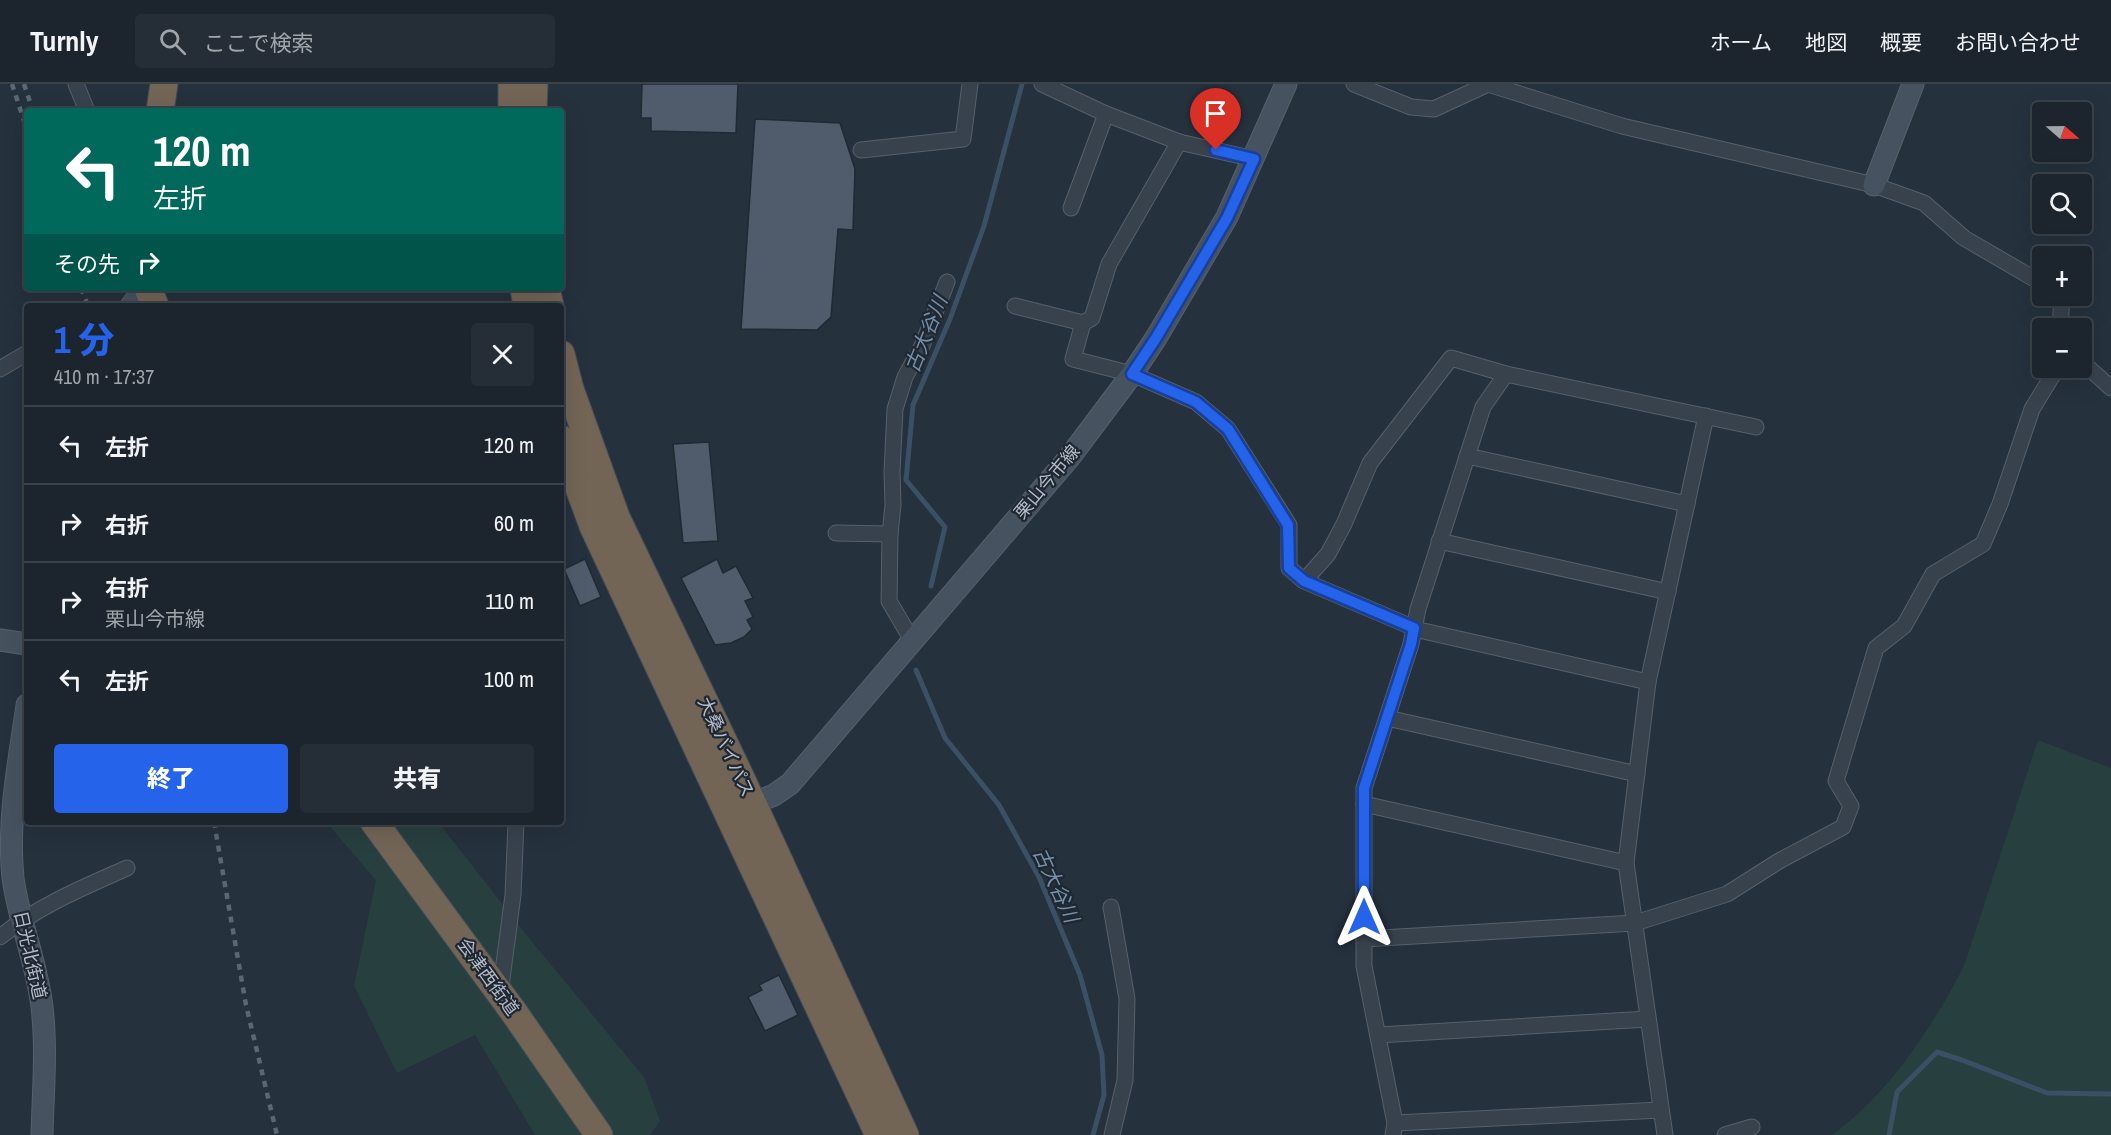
<!DOCTYPE html>
<html lang="ja">
<head>
<meta charset="utf-8">
<style>
	body { margin:0; font-family:"Archivo Narrow","Noto Sans JP",sans-serif; background:#252d36; color:#f1f3f6; height:100vh; display:flex; flex-direction:column; font-size:22px; white-space:nowrap }
	* { box-sizing:border-box; margin:0 }
	p { font-size:20px; color:#a0a5aa }
	.icon { flex:none; width:33px; height:33px; fill:none; stroke:currentColor; stroke-width:2; stroke-linecap:round; stroke-linejoin:round }
	.map { position:relative; flex:1; overflow:hidden }
	.panel { position:absolute; left:24px; top:219px; width:540px; height:522px; display:flex; flex-direction:column; background:#1c252e; border-radius:6px; box-shadow:0 6px 24px #0002,0 0 0 2px #3a424a }
	.panel>* { flex:none }
	.top-card { position:absolute; left:24px; top:24px; width:540px; height:183px; border-radius:6px; box-shadow:0 6px 24px #0002,0 0 0 2px #3a424a; background:#00695c; color:#fff; overflow:hidden }
	.needle { width:39px; rotate:110deg }
	.buttons { position:absolute; left:2032px; top:18px; display:grid; gap:12px }
	.buttons a { display:grid; place-items:center; width:60px; height:60px; border-radius:6px; background:#1c252e; box-shadow:0 6px 24px #0002,0 0 0 2px #3a424a; font-size:30px }
	.pin { position:absolute; display:grid; place-items:center; width:51px; height:51px; color:#fff; margin:-62px -26px; border-radius:50% 50% 50% 0; rotate:-45deg; box-shadow:0 0 6px #0007 }
	.pin .icon { rotate:45deg }
	.me { position:absolute; width:66px; margin:-33px; rotate:0deg; stroke-linejoin:round; filter:drop-shadow(0 0 4px #0008) }
	.turn { display:flex; align-items:center; gap:21px; height:126px; padding:0 30px; font-size:27px }
	.turn .icon { width:78px; height:78px; stroke-width:2.5 }
	.turn b { display:block; font-size:42px; line-height:51px }
	.then { display:flex; align-items:center; height:57px; padding:0 30px; background:#0003; gap:12px; font-size:22px }
	.round { display:grid; place-items:center; flex:none; width:63px; height:63px; border-radius:6px; background:#252d36 }
	.summary { display:flex; align-items:center; justify-content:space-between; height:102px; padding:0 30px }
	h1 { font-size:36px; font-weight:800; line-height:45px; color:#2563eb }
	.button { display:flex; gap:12px; margin-top:auto; padding:12px 30px }
	.button a { flex:1; height:69px; border-radius:6px; background:#2563eb; color:#fff; font-size:24px; font-weight:800; line-height:69px; text-align:center }
	.button a+a { background:#252d36; color:#f1f3f6 }
	ul { padding:0; list-style:none }
	li { display:flex; align-items:center; gap:18px; height:78px; padding:0 30px; border-top:2px solid #3a424a }
	li div { flex:1 }
	li b { display:block; font-size:22px }
	li em { font-style:normal }
	header { display:flex; align-items:center; gap:36px; box-sizing:border-box; height:84px; padding:0 30px; background:#1c252e; border-bottom:2px solid #3a424a }
	header strong { font-size:28px }
	nav { display:flex; gap:33px; margin-inline-start:auto; font-size:21px }
	.search { width:420px; height:54px; background:#252d36; display:flex; align-items:center; gap:15px; box-sizing:border-box; padding:0 21px; border-radius:6px; color:#a0a5aa; font-size:22px }
	.map>svg:first-child { display:block }
</style>
</head>
<body>
<header>
<strong>Turnly</strong>
<div class="search"><svg class="icon" aria-label="search" viewBox="0 0 24 24"><circle cx="10" cy="10" r="6"/><path d="M15 15l6 6"/></svg>ここで検索</div>
<nav><a>ホーム</a><a>地図</a><a>概要</a><a>お問い合わせ</a></nav>
</header>
<div class="map">
<svg width="2111" height="1051" viewBox="0 0 2111 1051">
	<rect width="100%" height="100%" fill="#25313d"/>
	<!-- green -->
	<g fill="#283f3f">
		<path d="M 2038,656 L 2111,684 L 2111,1051 L 1832,1051 C 1890,1008 1931,945 1964,882 Z"/>
		<path d="M 326,738 L 438,738 L 533,859 L 644,993 L 660,1037 L 650,1051 L 535,1051 L 475,951 L 397,989 L 354,902 L 376,796 Z"/>
	</g>
	<g fill="none" stroke-linecap="round" stroke-linejoin="round">
		<!-- stream -->
		<g stroke="#3b5065" stroke-width="5">
			<path d="M 931,502 L 945,443 L 906,396 L 913,321 L 950,235 L 984,142 L 1022,0"/>
			<path d="M 916,586 L 945,654 L 999,721 L 1039,793 L 1080,891 L 1102,971 L 1104,1011 L 1093,1051"/>
			<path d="M 1889,1051 L 1897,1008 L 1937,968 L 1962,976 L 2047,1009 L 2111,1010"/>
		</g>
	</g>
	<!-- building -->
	<g fill="#505c6b" stroke="#202934" stroke-width="1.5">
		<path d="M 642,0 L 738,0 L 736,49 L 651,47 L 651,34 L 641,34 Z"/>
		<path d="M 755,35 L 840,39 L 855,85 L 853,146 L 838,145 L 831,233 L 817,246 L 741,245 Z"/>
		<path d="M 709,358 L 718,457 L 683,459 L 673,360 Z"/>
		<path d="M 585,475 L 601,513 L 580,522 L 564,485 Z"/>
		<path d="M 717,475 L 723,489 L 736,482 L 753,514 L 745,517 L 753,533 L 747,536 L 752,545 L 744,553 L 731,559 L 715,561 L 681,494 Z"/>
		<path d="M 779,891 L 798,931 L 765,947 L 748,913 L 762,906 L 759,901 Z"/>
	</g>
	<g fill="none" stroke-linecap="round" stroke-linejoin="round">
		<!-- street casing -->
		<g stroke="#57606b" stroke-width="17">
			<g id="street">
				<path d="M 76,0 L 87,27"/>
				<path d="M 1042,0 L 1106,30 L 1179,58 L 1254,75"/>
				<path d="M 1354,0 L 1411,23 L 1434,25 L 1488,0"/>
				<path d="M 1488,0 L 1622,42 L 1874,101 L 1924,119 L 1964,154 L 2043,200"/>
				<path d="M 1179,58 L 1109,180 L 1092,234 L 1083,239 L 1073,275 L 1132,290 L 1196,318 L 1228,345 L 1289,441 L 1289,484 L 1304,497 L 1419,546 L 1648,598"/>
				<path d="M 861,66 L 963,55 L 970,0"/>
				<path d="M 1071,124 L 1106,30"/>
				<path d="M 1015,222 L 1083,239"/>
				<path d="M 2060,244 L 2062,212"/>
				<path d="M 2082,278 L 2111,304"/>
				<path d="M 0,285 L 27,269"/>
				<path d="M 1467,372 L 1687,420"/>
				<path d="M 836,449 L 890,450"/>
				<path d="M 1439,457 L 1668,508"/>
				<path d="M 1304,497 L 1328,470 L 1344,440 L 1370,379 L 1451,274 L 1506,290 L 1756,343"/>
				<path d="M 913,558 L 889,517 L 890,450 L 893,421 L 892,388 L 895,325 L 905,293 L 922,262 L 947,198"/>
				<path d="M 1387,634 L 1637,690"/>
				<path d="M 1364,720 L 1626,779"/>
				<path d="M 1111,823 L 1127,915 L 1125,996 L 1112,1051"/>
				<path d="M 0,853 C 38,822 82,804 127,784"/>
				<path d="M 1364,855 L 1635,839 L 1727,810 L 1779,777 L 1843,743 L 1851,722 L 1836,697 L 1876,564 L 1904,542 L 1933,490 L 1983,460 L 2000,420 L 2032,325 L 2057,284"/>
				<path d="M 500,910 L 513,811 L 516,738"/>
				<path d="M 1378,951 L 1648,935"/>
				<path d="M 1395,1039 L 1661,1026"/>
				<path d="M 1393,1051 L 1395,1039 L 1364,882 L 1364,704 L 1411,560 L 1418,525 L 1483,323 L 1506,290"/>
				<path d="M 1665,1051 L 1626,779 L 1648,598 L 1706,332"/>
				<path d="M 1725,1051 L 1752,1043"/>
			</g>
		</g>
		<!-- secondary casing -->
		<g stroke="#57606b" stroke-width="23">
			<g id="secondary">
				<path d="M 1874,101 L 1913,0"/>
				<path d="M 131,222 L 145,204"/>
				<path d="M 0,556 L 27,560"/>
				<path d="M 27,621 C 19,678 7,736 13,794 C 19,838 37,879 42,923 C 47,965 43,1009 42,1051"/>
				<path d="M 739,725 L 774,711 L 790,700 L 1069,374 L 1132,290 L 1156,254 L 1227,133 L 1286,0"/>
			</g>
		</g>
		<!-- highway casing -->
		<g stroke="#444d58" stroke-width="29">
			<g id="highway">
				<path d="M 160,27 L 164,0"/>
				<path d="M 512,27 L 512,0"/>
				<path d="M 533,27 L 534,0"/>
				<path d="M 148,204 L 155,222"/>
				<path d="M 524,204 L 527,222"/>
				<path d="M 546,204 L 550,222"/>
				<path d="M 561,270 L 570,305 L 616,433 L 740,692 L 905,1051"/>
				<path d="M 561,355 L 593,442 L 879,1051"/>
				<path d="M 374,738 L 513,927 L 599,1051"/>
			</g>
		</g>
		<!-- street -->
		<use href="#street" stroke="#38424d" stroke-width="15"/>
		<!-- secondary -->
		<use href="#secondary" stroke="#475260" stroke-width="21"/>
		<!-- highway -->
		<use href="#highway" stroke="#736556" stroke-width="27"/>
		<!-- rail -->
		<g stroke="#5b6774" stroke-width="4.5" stroke-dasharray="6 6" stroke-linecap="butt">
			<path d="M 12,0 L 27,46"/>
			<path d="M 24,0 L 33,27"/>
			<path d="M 81,204 L 88,222"/>
			<path d="M 214,738 L 246,921 L 277,1051"/>
		</g>
	</g>
	<g fill="none" stroke-linecap="round" stroke-linejoin="round">
		<!-- route casing -->
		<g stroke="#184099" stroke-width="15">
			<path id="route" d="M 1216,66 L 1254,75 L 1227,134 L 1156,254 L 1132,290 L 1196,318 L 1228,345 L 1288,441 L 1289,484 L 1304,497 L 1414,544 L 1411,560 L 1364,704 L 1364,833"/>
		</g>
		<!-- route -->
		<use href="#route" stroke="#2563eb" stroke-width="10"/>
	</g>
	<g text-anchor="middle" stroke-width="4.5" stroke-linejoin="round" paint-order="stroke">
		<!-- street labels -->
		<g font-size="18" fill="#b4bdc8" stroke="#1e2732">
			<text transform="translate(1047 398) rotate(-50)" y="6">栗山今市線</text>
			<text transform="translate(726 663) rotate(65)" y="6">大桑バイパス</text>
			<text transform="translate(30 871) rotate(77)" y="6">日光北街道</text>
			<text transform="translate(488 893) rotate(54)" y="6">会津西街道</text>
		</g>
		<!-- water labels -->
		<g font-size="20" font-style="italic" fill="#7690aa" stroke="#1e2732">
			<text transform="translate(926 250) rotate(-68)" y="7">古大谷川</text>
			<text transform="translate(1056 801) rotate(65)" y="7">古大谷川</text>
		</g>
	</g>
</svg>
<div class="buttons">
<a><svg class="needle" viewBox="-14 -14 28 28"><path d="M0-13l5 13h-10z" fill="#e53935"/><path d="M0 13l5-13h-10z" fill="#a0a5aa"/></svg></a>
<a><svg class="icon" aria-label="search" viewBox="0 0 24 24"><circle cx="10" cy="10" r="6"/><path d="M15 15l6 6"/></svg></a>
<a>+</a>
<a>−</a>
</div>
<div class="pin" style="left:1216px;top:66px;background:#d93025"><svg class="icon" aria-label="arrive" viewBox="0 0 24 24"><path d="M6 21V4h12l-3 4 3 4H6"/></svg></div>
<svg class="me" style="left:1364px;top:833px" viewBox="-20 -20 40 40"><path d="M0-17L14 15 0 8-14 15z" fill="#2563eb" stroke="#fff" stroke-width="4"/></svg>
<div class="top-card">
<div class="turn"><svg class="icon" aria-label="left" viewBox="0 0 24 24"><path d="M17 20v-9H6M10 6l-5 5 5 5"/></svg><div><b>120 m</b>左折</div></div>
<div class="then">その先<svg class="icon" aria-label="right" viewBox="0 0 24 24"><path d="M7 20v-9h11M14 6l5 5-5 5"/></svg></div>
</div>
<section class="panel">
<div class="summary"><div><h1>1 分</h1><p>410 m · 17:37</p></div><a class="round"><svg class="icon" aria-label="close" viewBox="0 0 24 24"><path d="M6 6l12 12M18 6L6 18"/></svg></a></div>
<ul>
<li><svg class="icon" aria-label="left" viewBox="0 0 24 24"><path d="M17 20v-9H6M10 6l-5 5 5 5"/></svg><div><b>左折</b></div><em>120 m</em></li>
<li><svg class="icon" aria-label="right" viewBox="0 0 24 24"><path d="M7 20v-9h11M14 6l5 5-5 5"/></svg><div><b>右折</b></div><em>60 m</em></li>
<li><svg class="icon" aria-label="right" viewBox="0 0 24 24"><path d="M7 20v-9h11M14 6l5 5-5 5"/></svg><div><b>右折</b><p>栗山今市線</p></div><em>110 m</em></li>
<li><svg class="icon" aria-label="left" viewBox="0 0 24 24"><path d="M17 20v-9H6M10 6l-5 5 5 5"/></svg><div><b>左折</b></div><em>100 m</em></li>
</ul>
<div class="button"><a>終了</a><a>共有</a></div>
</section>
</div>
</body>
</html>
